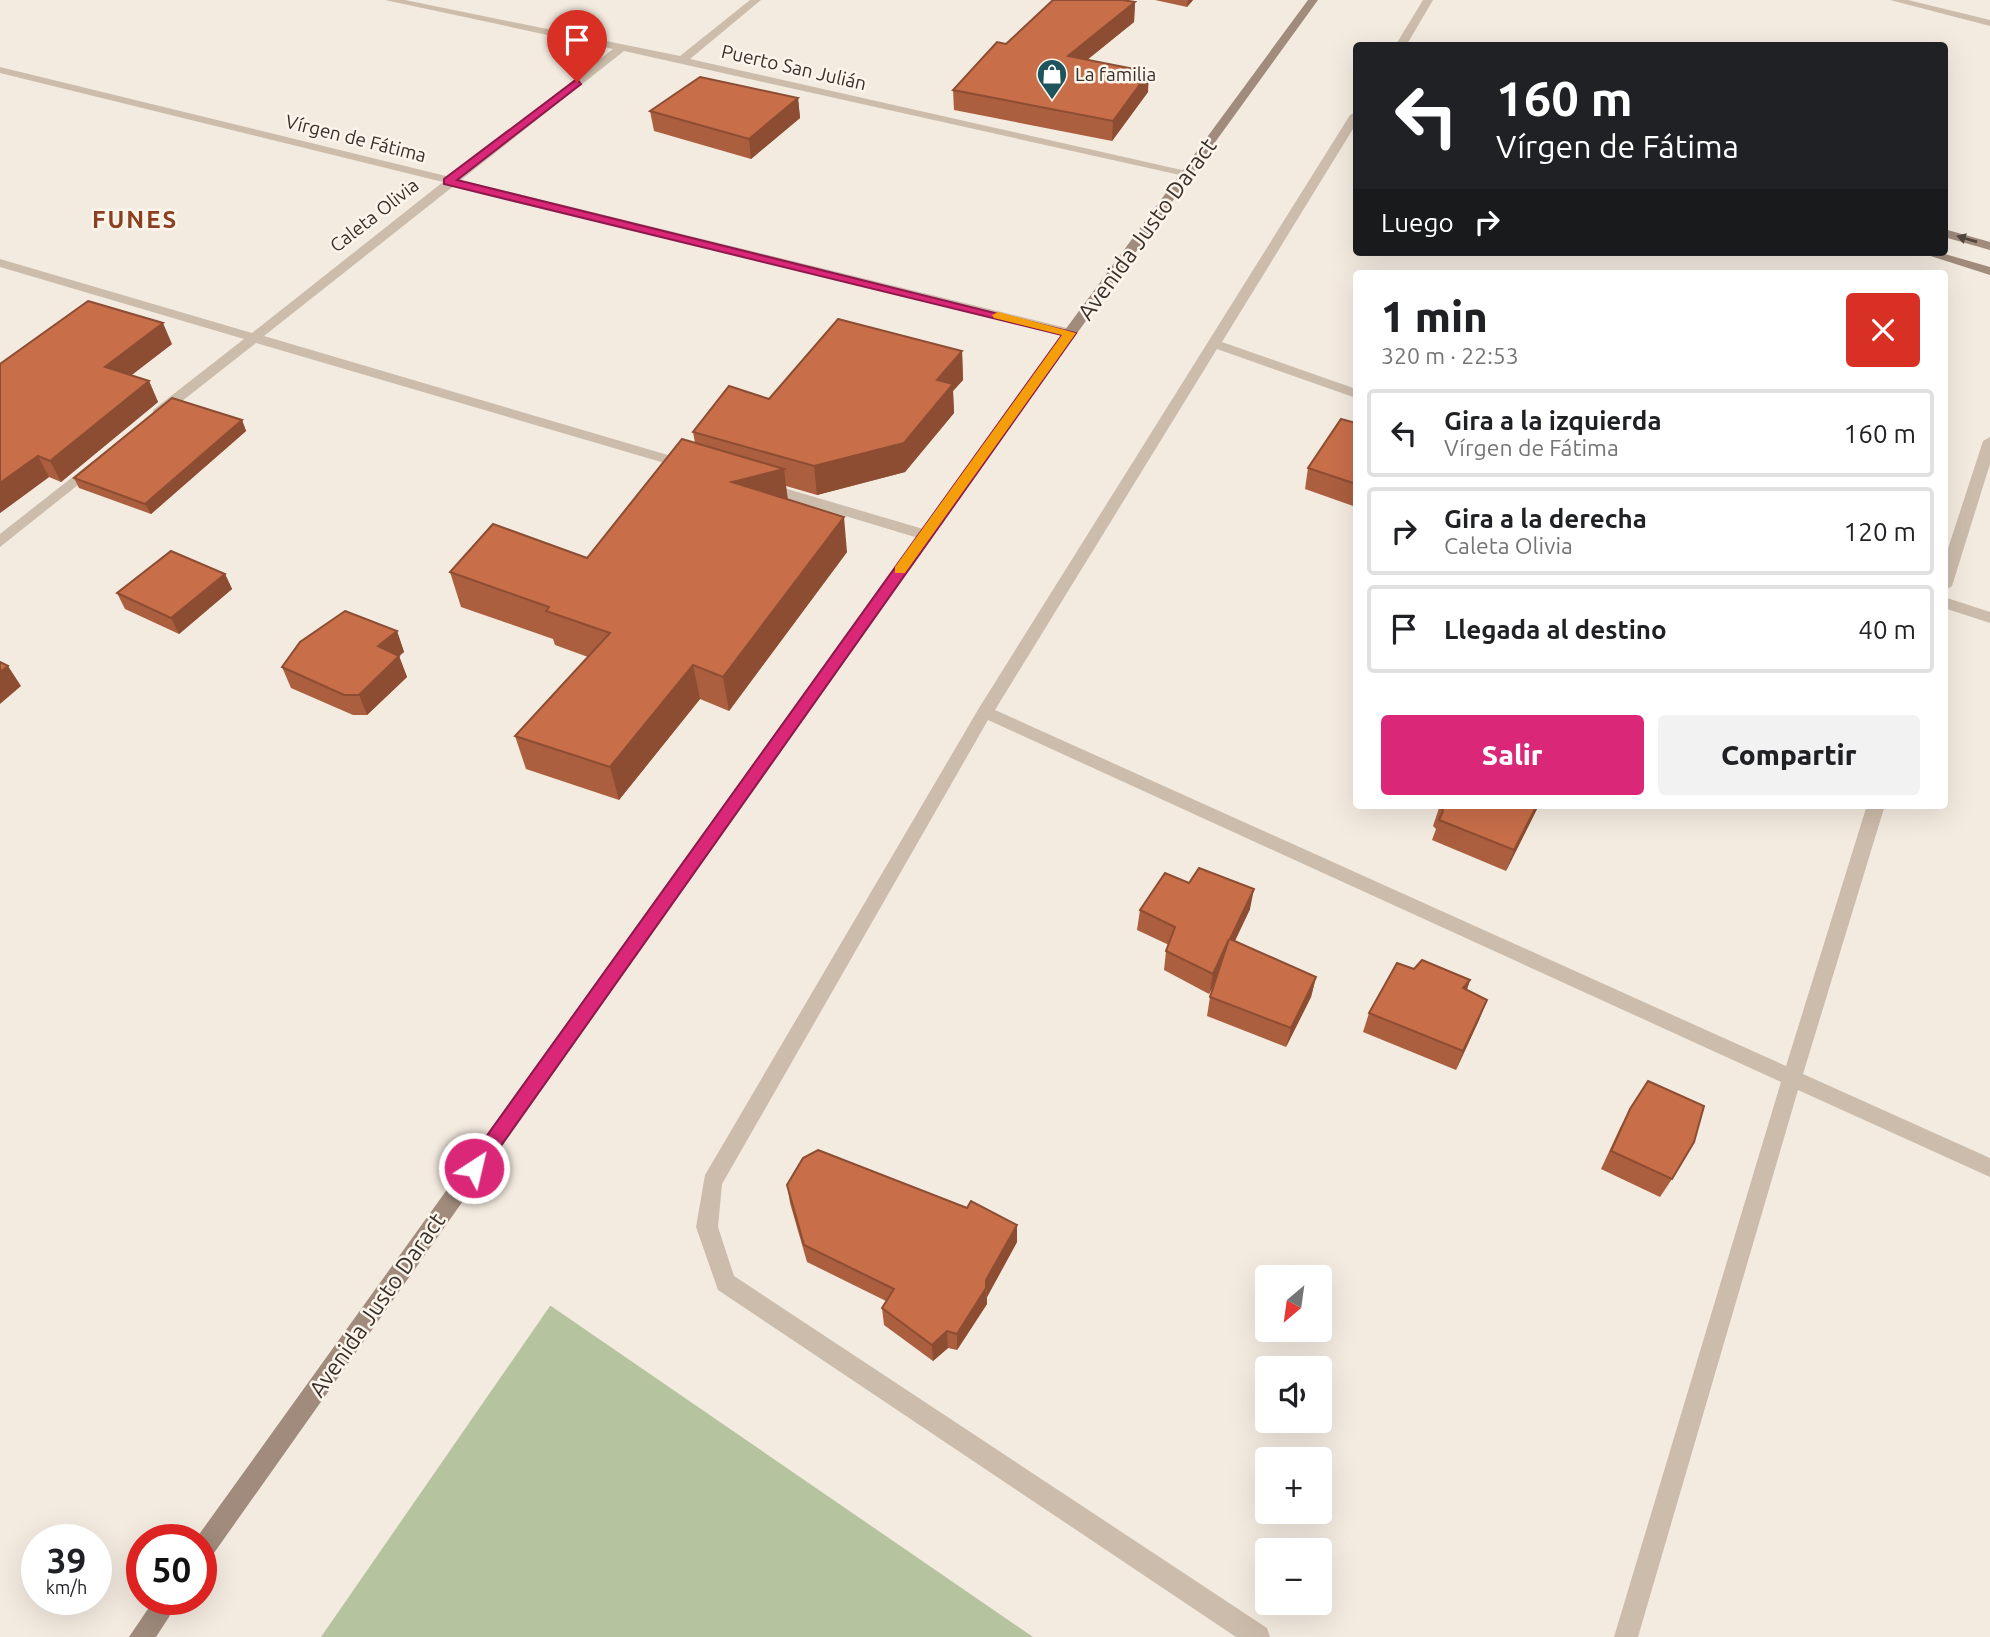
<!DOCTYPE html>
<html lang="es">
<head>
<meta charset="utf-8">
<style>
	body { margin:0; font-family:Ubuntu,sans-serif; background:#f2f2f2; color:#202124; height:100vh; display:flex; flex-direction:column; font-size:26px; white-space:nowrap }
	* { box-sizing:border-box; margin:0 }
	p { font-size:23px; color:#757577 }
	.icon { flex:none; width:38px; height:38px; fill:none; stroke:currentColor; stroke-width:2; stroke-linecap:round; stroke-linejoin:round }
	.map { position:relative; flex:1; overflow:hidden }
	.sheet { position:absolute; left:1353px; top:270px; width:595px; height:539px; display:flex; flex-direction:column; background:#fff; border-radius:7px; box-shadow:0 7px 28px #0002 }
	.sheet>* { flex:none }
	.guide { position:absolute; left:1353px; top:42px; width:595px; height:214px; border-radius:7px; box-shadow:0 7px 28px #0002; background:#202124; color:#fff; overflow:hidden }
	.needle { width:46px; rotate:209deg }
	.fabs { position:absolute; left:1255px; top:1265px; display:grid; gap:14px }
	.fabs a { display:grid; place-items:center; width:77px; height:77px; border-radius:7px; background:#fff; box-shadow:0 7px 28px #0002; font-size:35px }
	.speed { position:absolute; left:21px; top:1524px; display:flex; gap:14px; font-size:35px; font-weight:700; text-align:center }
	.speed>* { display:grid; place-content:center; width:91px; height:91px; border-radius:50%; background:#fff; box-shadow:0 7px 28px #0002; line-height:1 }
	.speed small { font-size:18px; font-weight:400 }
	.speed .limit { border:10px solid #d22; background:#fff; color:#111 }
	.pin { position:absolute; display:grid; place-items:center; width:60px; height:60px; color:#fff; margin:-72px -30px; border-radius:50% 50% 50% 0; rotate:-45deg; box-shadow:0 0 7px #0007 }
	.pin .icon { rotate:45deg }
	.me { position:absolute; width:77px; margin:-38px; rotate:35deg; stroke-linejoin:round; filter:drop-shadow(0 0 5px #0008) }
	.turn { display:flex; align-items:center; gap:24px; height:147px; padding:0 28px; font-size:32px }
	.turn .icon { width:91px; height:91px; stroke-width:2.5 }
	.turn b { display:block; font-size:49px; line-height:60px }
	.then { display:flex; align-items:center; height:66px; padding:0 28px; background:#0003; gap:14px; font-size:26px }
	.round { display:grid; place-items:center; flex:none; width:74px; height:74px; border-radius:7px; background:#f2f2f2 }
	.headline { display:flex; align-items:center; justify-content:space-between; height:119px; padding:0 28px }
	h1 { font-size:42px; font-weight:800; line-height:52px }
	.action { display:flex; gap:14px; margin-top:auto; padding:14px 28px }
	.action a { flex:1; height:80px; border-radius:7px; background:#db2777; color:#fff; font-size:28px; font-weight:800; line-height:80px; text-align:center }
	.action a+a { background:#f2f2f2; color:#202124 }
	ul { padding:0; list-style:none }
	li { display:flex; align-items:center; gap:21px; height:88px; margin:0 14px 10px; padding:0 14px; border:4px solid #e0e0e0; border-radius:7px }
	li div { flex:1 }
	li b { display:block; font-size:26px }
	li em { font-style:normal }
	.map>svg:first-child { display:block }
</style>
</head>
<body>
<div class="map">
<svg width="1990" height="1637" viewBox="0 0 1990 1637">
	<rect width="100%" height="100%" fill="#f4ebe0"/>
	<!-- green -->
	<path fill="#b5c39f" d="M 550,1306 L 551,1306 L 1033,1637 L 321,1637 Z"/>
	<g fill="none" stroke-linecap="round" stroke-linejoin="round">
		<!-- street -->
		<g fill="#ccbcab" fill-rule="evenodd">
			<path d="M 385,0 L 405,0 L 680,56 L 750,0 L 761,0 L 690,59 L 1195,173 L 1189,177 L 624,51 L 461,180 L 1075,330 L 1077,333 L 1070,337 L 455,185 L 264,336 L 695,463 L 695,469 L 685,469 L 256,343 L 163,416 L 153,416 L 153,410 L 244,339 L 0,267 L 0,259 L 252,333 L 443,182 L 0,73 L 0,67 L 450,177 L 613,49 Z"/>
			<path d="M 1423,0 L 1433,0 L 1406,46 L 1395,46 Z"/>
			<path d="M 1890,0 L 1908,0 L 1990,20 L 1990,26 Z"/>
			<path d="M 1356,112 L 1356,124 L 1222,342 L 1356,389 L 1356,398 L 1217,349 L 995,710 L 1786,1066 L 1867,805 L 1885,805 L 1803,1074 L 1990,1158 L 1990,1177 L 1798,1090 L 1638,1637 L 1614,1637 L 1781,1082 L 988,720 L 722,1184 L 718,1227 L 734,1276 L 1267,1628 L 1270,1637 L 1236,1637 L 718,1290 L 696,1227 L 705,1175 L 979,708 L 1350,115 Z"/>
			<path d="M 1990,437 L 1990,464 L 1952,586 L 1944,591 L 1944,561 L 1983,441 Z"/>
			<path d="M 93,461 L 98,463 L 98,469 L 0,547 L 0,534 Z"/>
			<path d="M 767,483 L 930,531 L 933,535 L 925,540 L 762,491 L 760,488 Z"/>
			<path d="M 1944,597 L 1990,612 L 1990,623 L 1944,608 Z"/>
		</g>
		<!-- secondary -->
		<g fill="#a08b7c" fill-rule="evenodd">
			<path d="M 1308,0 L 1318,0 L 1075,336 L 209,1560 L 201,1564 L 201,1540 L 195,1540 L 1065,330 Z"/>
			<path d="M 1944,229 L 1990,242 L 1990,250 L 1944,237 Z"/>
			<path d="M 1918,252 L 1938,252 L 1990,267 L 1990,275 Z"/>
			<path d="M 154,1600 L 180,1600 L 156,1637 L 129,1637 Z"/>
		</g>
	</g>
	<!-- wall -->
	<g fill="#ac5f3f">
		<path d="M 1155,0 L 1193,0 L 1187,7 Z"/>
		<path d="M 1135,2 L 1134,22 L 1087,60 L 1148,92 L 1112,141 L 954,110 L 953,90 Z"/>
		<path d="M 798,98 L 800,118 L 751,159 L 654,131 L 650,111 Z"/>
		<path d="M 172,344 L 131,375 L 149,381 L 158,402 L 61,482 L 49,477 L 0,513 L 0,364 Z"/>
		<path d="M 962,351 L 963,380 L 953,391 L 954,413 L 905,472 L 817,495 L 786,486 L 788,500 L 847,552 L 729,711 L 700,699 L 619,800 L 526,769 L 515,736 L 588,657 L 555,645 L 553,639 L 461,607 L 450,572 L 587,558 L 695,443 L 693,432 Z"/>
		<path d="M 242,420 L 246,431 L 151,514 L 79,488 L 74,478 Z"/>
		<path d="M 1356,423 L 1356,507 L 1305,489 L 1308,468 Z"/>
		<path d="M 225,574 L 232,589 L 179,634 L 125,609 L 117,593 Z"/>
		<path d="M 397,631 L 404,652 L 399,656 L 407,677 L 367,715 L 353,715 L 291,688 L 282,667 Z"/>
		<path d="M 1440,805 L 1539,805 L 1506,871 L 1432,840 L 1436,829 L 1433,826 Z"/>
		<path d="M 1250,909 L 1235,941 L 1316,977 L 1311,997 L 1286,1047 L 1207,1016 L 1210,997 L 1216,980 L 1209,994 L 1164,970 L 1166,951 L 1169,945 L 1137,930 L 1140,910 Z"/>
		<path d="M 1414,969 L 1470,980 L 1467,990 L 1487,1000 L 1479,1020 L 1456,1070 L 1363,1032 L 1369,1013 Z"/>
		<path d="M 1630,1109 L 1672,1179 L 1660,1197 L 1601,1169 L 1620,1128 Z"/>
		<path d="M 787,1185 L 1017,1242 L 987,1297 L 987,1304 L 957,1350 L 948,1348 L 933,1361 L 884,1325 L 882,1308 L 886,1301 L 807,1262 L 790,1203 Z"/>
	</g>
	<!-- shaded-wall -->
	<g fill="#8c4d33">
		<path d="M 1188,0 L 1193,0 L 1187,7 Z"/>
		<path d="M 1135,2 L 1134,22 L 1067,76 L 1068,56 Z"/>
		<path d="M 1149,72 L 1148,92 L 1112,141 L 1113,121 Z"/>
		<path d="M 798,98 L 800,118 L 751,159 L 749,139 Z"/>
		<path d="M 163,323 L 172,344 L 115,388 L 105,367 Z"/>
		<path d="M 962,351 L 963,380 L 953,391 L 954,413 L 905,472 L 817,495 L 814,466 L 937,380 Z"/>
		<path d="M 149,381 L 158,402 L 61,482 L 50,461 Z"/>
		<path d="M 242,420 L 246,431 L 151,514 L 145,504 Z"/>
		<path d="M 38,456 L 49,477 L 0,513 L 0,483 Z"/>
		<path d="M 784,469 L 788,503 L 732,482 Z"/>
		<path d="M 844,517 L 847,552 L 729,711 L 723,677 Z"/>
		<path d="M 225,574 L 232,589 L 179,634 L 171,618 Z"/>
		<path d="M 397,631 L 404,652 L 399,656 L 407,677 L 367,715 L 359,695 L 378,646 Z"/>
		<path d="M 693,665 L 700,699 L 619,800 L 610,767 Z"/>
		<path d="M 8,666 L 21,686 L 0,704 L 0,672 Z"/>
		<path d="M 1537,805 L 1539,805 L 1506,871 L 1514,850 Z"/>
		<path d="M 1254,889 L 1250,909 L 1226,959 L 1230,939 Z"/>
		<path d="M 1229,939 L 1226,959 L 1209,994 L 1213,974 Z"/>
		<path d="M 1316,977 L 1311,997 L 1286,1047 L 1291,1028 Z"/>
		<path d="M 1470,980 L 1463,1000 L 1463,988 Z"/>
		<path d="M 1487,1000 L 1479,1020 L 1456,1070 L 1463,1051 Z"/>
		<path d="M 1017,1225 L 1017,1242 L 987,1297 L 986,1280 Z"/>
		<path d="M 986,1288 L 987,1304 L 957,1350 L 957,1334 Z"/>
		<path d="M 947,1331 L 948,1348 L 933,1361 L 932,1345 Z"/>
	</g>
	<!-- building -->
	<g fill="#c86e49" stroke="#8c4d33" stroke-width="2">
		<path d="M 1053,0 L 1122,0 L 1135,2 L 1068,56 L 1149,72 L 1113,121 L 953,90 L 997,42 L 1006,44 Z"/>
		<path d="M 700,77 L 798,98 L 749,139 L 650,111 Z"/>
		<path d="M 88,301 L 163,323 L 105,367 L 149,381 L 50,461 L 38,456 L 0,483 L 0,364 Z"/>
		<path d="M 838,319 L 962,351 L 937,380 L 953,384 L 904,443 L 814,466 L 693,432 L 729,386 L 769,399 Z"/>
		<path d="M 172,398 L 242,420 L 145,504 L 74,478 Z"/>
		<path d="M 1341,419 L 1356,423 L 1356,484 L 1308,468 Z"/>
		<path d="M 682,439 L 784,469 L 732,482 L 844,517 L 723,677 L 693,665 L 610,767 L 515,736 L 610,633 L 546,611 L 549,607 L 450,572 L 493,524 L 587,558 Z"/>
		<path d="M 171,551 L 225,574 L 171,618 L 117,593 Z"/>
		<path d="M 345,611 L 397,631 L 378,646 L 399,656 L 359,695 L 344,695 L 282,667 L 300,642 Z"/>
		<path d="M 0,662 L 8,666 L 0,672 Z"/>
		<path d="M 1440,805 L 1537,805 L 1514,850 L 1439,820 L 1443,811 Z"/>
		<path d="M 1199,868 L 1254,889 L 1230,939 L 1316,977 L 1291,1028 L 1210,997 L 1229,939 L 1213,974 L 1166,951 L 1175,927 L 1140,910 L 1165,873 L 1189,883 Z"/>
		<path d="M 1422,960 L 1470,980 L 1463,988 L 1487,1000 L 1463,1051 L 1369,1013 L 1397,963 L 1414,969 Z"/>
		<path d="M 1648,1081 L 1704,1106 L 1694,1142 L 1672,1179 L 1611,1151 L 1630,1109 Z"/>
		<path d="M 818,1150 L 967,1208 L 971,1201 L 1017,1225 L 986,1280 L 986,1288 L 957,1334 L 947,1331 L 932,1345 L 882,1308 L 894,1289 L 804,1245 L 787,1185 L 803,1158 Z"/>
	</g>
	<!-- one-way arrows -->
	<defs><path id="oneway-solid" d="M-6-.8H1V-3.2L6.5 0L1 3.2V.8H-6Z" transform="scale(1.75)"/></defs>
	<use fill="#54473e" href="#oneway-solid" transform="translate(1967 239) rotate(-164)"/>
	<!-- route -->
	<path fill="#db2777" stroke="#8e194d" stroke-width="2" d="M 577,79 L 581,84 L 457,180 L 1076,333 L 481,1174 L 474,1177 L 468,1174 L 465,1168 L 468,1162 L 1062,335 L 444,184 L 444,179 Z"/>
	<!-- slow -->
	<path fill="#f59e0b" d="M 998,312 L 1076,333 L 905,573 L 895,573 L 895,567 L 1062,335 L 994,318 L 992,315 Z"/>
	<!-- icons -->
	<defs>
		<g id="shop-pin" transform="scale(1.575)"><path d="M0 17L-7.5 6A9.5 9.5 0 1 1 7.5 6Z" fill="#1e555d" stroke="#fbf5ec"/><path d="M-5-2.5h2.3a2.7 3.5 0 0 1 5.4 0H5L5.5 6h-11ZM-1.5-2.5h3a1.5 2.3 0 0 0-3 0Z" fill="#fff"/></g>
	</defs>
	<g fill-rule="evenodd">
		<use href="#shop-pin" x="1052" y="74"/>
	</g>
	<g text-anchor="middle" stroke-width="5" stroke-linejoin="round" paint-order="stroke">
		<!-- far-street labels -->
		<g font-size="19" fill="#3a302a" stroke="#fbf5ec">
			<text transform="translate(794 67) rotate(13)" y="7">Puerto San Julián</text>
			<text transform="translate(356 138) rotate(14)" y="7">Vírgen de Fátima</text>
			<text transform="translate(374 215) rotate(-38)" y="7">Caleta Olivia</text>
		</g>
		<!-- far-poi labels -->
		<g font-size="19" fill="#3a302a" stroke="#fbf5ec" text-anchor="start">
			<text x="1075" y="81">La familia</text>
		</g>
		<!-- street labels -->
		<g font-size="23" fill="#3a302a" stroke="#fbf5ec">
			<text transform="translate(1147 229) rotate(-54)" y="8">Avenida Justo Daract</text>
			<text transform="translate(377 1305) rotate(-55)" y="8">Avenida Justo Daract</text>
		</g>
		<!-- far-district labels -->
		<g font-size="24" font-weight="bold" letter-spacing="2" fill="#8b4021" stroke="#fbf5ec">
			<text x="135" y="228">FUNES</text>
		</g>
	</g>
</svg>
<div class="fabs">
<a><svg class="needle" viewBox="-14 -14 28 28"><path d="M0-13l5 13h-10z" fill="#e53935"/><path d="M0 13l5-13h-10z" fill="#757577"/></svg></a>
<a><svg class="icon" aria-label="sound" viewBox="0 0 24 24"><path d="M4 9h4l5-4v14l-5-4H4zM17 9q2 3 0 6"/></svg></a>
<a>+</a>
<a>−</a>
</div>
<div class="speed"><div>39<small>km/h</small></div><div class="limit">50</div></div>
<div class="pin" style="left:577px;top:82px;background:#d93025"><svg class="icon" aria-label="arrive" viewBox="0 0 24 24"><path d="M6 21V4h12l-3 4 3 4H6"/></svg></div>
<svg class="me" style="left:474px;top:1168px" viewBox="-20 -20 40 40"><circle r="17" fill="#db2777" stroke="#fff" stroke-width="3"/><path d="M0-11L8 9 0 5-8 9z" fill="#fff"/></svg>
<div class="guide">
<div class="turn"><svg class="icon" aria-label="left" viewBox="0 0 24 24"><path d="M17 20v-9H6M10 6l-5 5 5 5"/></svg><div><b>160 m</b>Vírgen de Fátima</div></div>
<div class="then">Luego<svg class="icon" aria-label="right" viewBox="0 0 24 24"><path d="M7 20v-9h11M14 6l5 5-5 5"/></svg></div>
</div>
<section class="sheet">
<div class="headline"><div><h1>1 min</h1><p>320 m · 22:53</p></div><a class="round" style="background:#d93025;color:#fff"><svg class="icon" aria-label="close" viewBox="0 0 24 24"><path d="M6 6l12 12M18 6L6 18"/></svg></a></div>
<ul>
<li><svg class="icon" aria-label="left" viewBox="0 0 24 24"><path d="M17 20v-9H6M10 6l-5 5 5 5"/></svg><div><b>Gira a la izquierda</b><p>Vírgen de Fátima</p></div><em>160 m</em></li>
<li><svg class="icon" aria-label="right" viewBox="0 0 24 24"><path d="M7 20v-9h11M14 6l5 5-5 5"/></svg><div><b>Gira a la derecha</b><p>Caleta Olivia</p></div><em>120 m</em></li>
<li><svg class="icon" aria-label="arrive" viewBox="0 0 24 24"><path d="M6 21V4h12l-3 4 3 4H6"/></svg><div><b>Llegada al destino</b></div><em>40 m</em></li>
</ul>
<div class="action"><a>Salir</a><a>Compartir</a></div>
</section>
</div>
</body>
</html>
